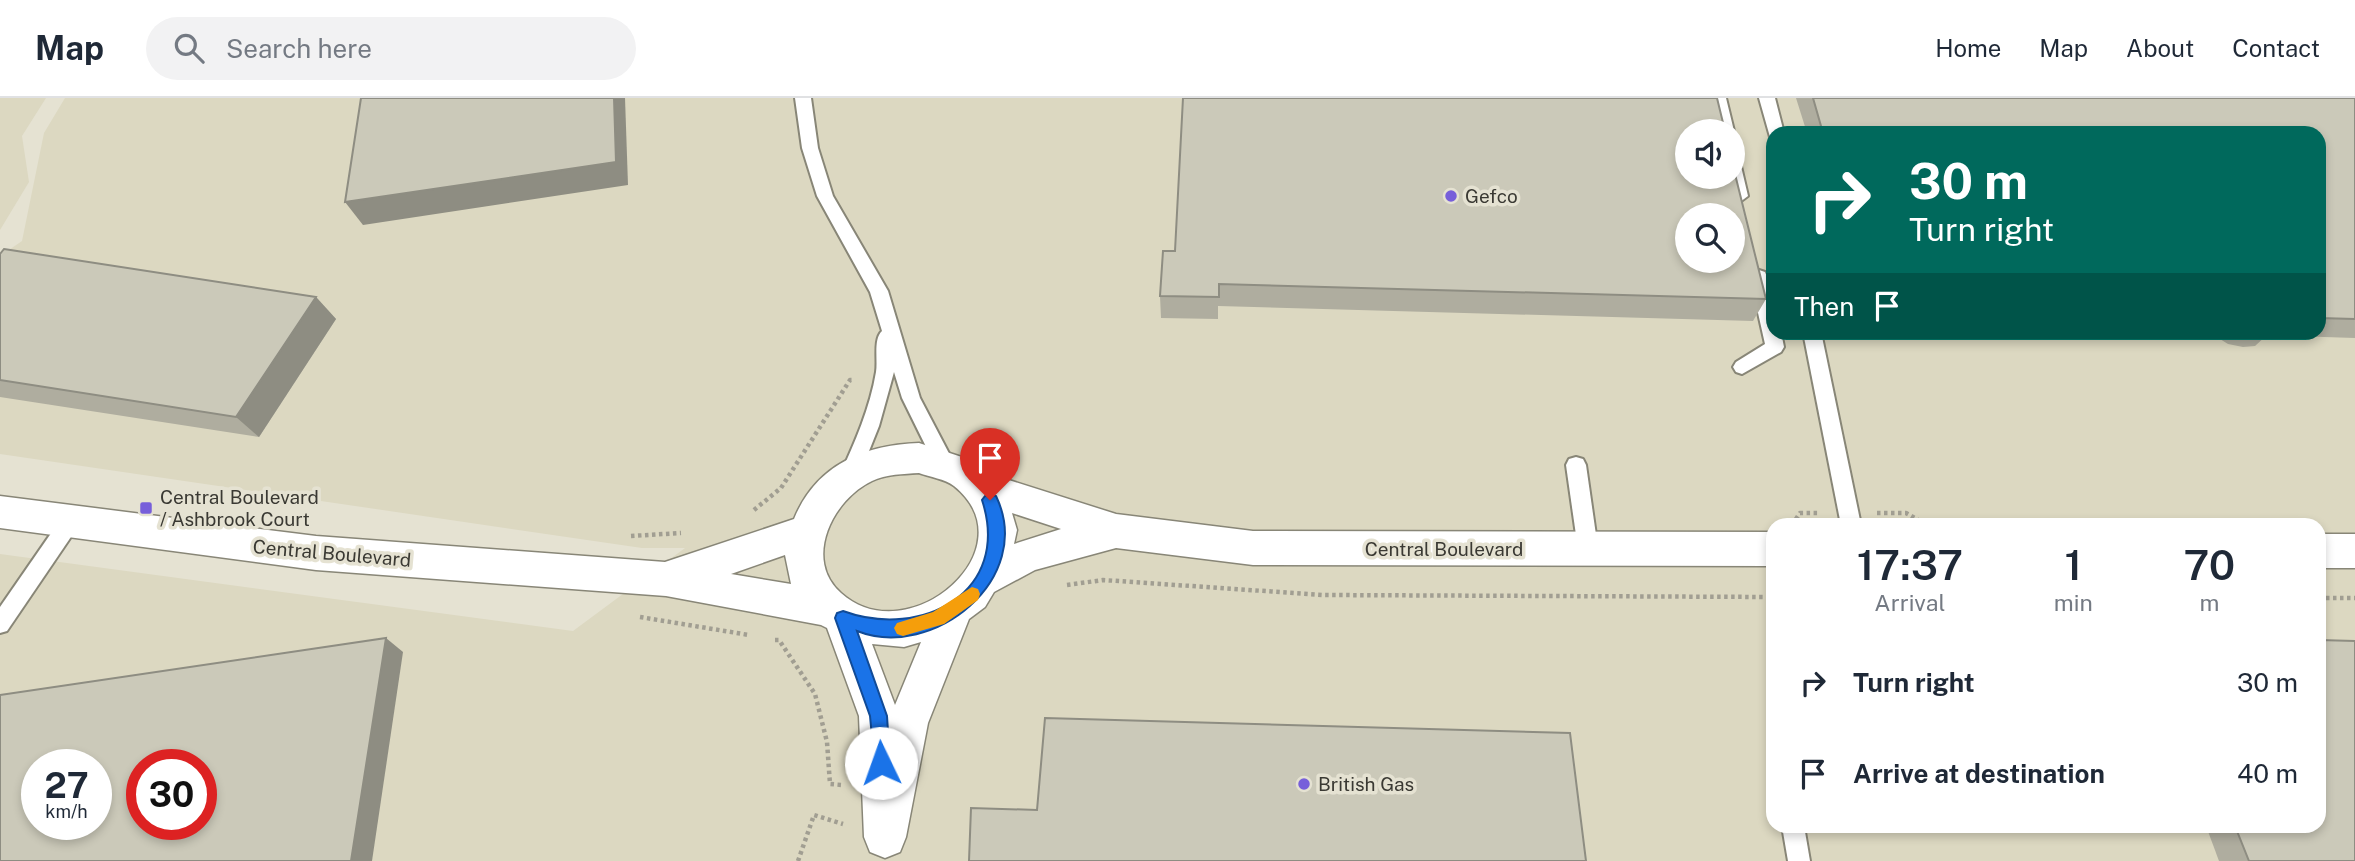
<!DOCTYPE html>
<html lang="en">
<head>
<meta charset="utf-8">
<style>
	body { margin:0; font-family:"Public Sans",sans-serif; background:#f2f2f3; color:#1f2937; height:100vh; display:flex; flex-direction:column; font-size:26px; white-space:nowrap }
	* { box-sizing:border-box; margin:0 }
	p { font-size:23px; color:#747a83 }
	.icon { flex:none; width:38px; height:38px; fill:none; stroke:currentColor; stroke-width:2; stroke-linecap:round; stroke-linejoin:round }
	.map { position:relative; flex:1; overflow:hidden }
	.side { position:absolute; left:1766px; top:420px; width:560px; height:315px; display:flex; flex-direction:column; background:#fff; border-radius:21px; box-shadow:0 4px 10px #0003 }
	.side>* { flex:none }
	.guide { position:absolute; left:1766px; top:28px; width:560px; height:214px; border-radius:21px; box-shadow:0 4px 10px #0003; background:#00695c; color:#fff; overflow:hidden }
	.buttons { position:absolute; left:1675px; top:21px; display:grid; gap:14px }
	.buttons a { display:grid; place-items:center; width:70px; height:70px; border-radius:50%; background:#fff; box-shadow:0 4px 10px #0003; font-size:35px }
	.speed { position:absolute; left:21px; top:651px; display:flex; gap:14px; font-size:35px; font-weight:700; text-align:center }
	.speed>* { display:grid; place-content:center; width:91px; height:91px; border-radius:50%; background:#fff; box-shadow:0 4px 10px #0003; line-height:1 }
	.speed small { font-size:18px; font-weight:400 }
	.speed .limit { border:10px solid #d22; background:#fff; color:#111 }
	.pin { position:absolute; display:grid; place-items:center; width:60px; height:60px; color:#fff; margin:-72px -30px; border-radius:50% 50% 50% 0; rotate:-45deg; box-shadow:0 0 7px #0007 }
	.pin .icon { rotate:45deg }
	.me { position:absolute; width:77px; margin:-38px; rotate:357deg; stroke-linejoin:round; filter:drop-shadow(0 0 5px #0008) }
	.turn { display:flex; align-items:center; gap:24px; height:147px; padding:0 28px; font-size:32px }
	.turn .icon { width:91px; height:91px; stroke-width:2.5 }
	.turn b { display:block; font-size:49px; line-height:60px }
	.then { display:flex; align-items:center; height:66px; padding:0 28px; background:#0003; gap:14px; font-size:26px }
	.eta { display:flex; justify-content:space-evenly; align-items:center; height:119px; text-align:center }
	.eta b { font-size:42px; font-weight:600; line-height:49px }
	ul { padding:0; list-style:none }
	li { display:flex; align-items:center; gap:21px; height:91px; padding:0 28px }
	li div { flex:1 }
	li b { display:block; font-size:26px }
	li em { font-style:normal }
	header { display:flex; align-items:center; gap:42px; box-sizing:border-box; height:98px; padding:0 35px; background:#fff; border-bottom:2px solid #e0e1e3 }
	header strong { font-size:33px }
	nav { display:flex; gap:38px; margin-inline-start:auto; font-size:24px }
	.search { width:490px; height:63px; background:#f2f2f3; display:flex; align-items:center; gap:18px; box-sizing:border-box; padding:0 24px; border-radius:38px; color:#747a83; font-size:26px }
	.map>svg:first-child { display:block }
</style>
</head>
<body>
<header>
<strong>Map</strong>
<div class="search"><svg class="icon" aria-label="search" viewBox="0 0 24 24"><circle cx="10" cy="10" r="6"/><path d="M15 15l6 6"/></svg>Search here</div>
<nav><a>Home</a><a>Map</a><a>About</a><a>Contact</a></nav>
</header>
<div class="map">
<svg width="2355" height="763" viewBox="0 0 2355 763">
	<rect width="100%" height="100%" fill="#e5e2d2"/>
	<!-- built -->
	<g fill="#dcd8c1" fill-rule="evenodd">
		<path d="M 0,0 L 46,0 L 22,38 L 29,84 L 0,132 Z"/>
		<path d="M 65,0 L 2355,0 L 2355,763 L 0,763 L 0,456 L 573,533 L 685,450 L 642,450 L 0,356 L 0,158 L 22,143 L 44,35 ZM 1687,33 L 1732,33 L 1732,79 L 1687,79 ZM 1773,35 L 2319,35 L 2319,234 L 1773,234 ZM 1687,117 L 1732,117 L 1732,163 L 1687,163 ZM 1773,427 L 2319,427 L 2319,728 L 1773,728 ZM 37,667 L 96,667 L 96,726 L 37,726 ZM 142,667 L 201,667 L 201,726 L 142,726 Z"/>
	</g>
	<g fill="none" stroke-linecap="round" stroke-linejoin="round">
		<!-- lane casing -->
		<g stroke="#888677" stroke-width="4">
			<g id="lane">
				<path d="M 795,0 L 811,0 L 818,50 L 833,98 L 888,193 L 920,300 L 954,365 L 951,371 L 944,373 L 937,371 L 902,300 L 894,274 L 879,328 L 857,383 L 850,385 L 843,383 L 840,377 C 855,344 870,310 876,274 C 878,262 873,241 882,233 L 870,194 L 817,98 L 802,50 Z"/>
				<path d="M 1710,0 L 1726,0 L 1734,33 L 1732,36 L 1732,33 L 1718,33 Z"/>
				<path d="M 1759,0 L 1775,0 L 1784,35 L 1773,35 L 1773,40 L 1770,39 Z"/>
				<path d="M 1732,58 L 1740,64 L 1748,98 L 1740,104 L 1732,98 L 1727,79 L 1732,79 Z"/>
				<path d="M 1759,172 L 1765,174 C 1774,193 1773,214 1773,234 L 1781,234 L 1784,249 L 1781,254 L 1742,276 L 1736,274 L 1733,269 L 1736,264 L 1765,246 L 1750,179 L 1753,174 Z"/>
				<path d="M 1803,234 L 1821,234 L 1861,427 L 1841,427 Z"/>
				<path d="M 1576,359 L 1583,361 L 1586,367 L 1598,451 L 1595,457 L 1588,460 L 1581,457 L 1578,451 L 1566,367 L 1569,361 Z"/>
				<path d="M 70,415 L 77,418 L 80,424 L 77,430 L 7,533 L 0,535 L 0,509 L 63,418 Z"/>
				<path d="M 1782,728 L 1804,728 L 1810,763 L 1788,763 Z"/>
			</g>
		</g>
		<!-- street casing -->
		<g stroke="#888677" stroke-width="3">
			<g id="street">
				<path d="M 919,345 L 977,364 L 990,376 L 1116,416 L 1253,433 L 1773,434 L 1773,468 L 1253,467 L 1116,450 L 1035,472 L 994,494 L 985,509 L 969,521 L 928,625 L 906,739 L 900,754 L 885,760 L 870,754 L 864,739 L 859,618 L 827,530 L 821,527 L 666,498 L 316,472 L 0,430 L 0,398 L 316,438 L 665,464 L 794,421 C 816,367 864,347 919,345 ZM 919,375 C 930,379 945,381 954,388 C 1031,450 909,556 841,495 C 803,462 832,402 872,383 C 886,376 904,376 919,375 ZM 1012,415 L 1061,431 L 1014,446 L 1017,432 ZM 785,457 L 791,486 L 731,476 ZM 921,544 L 895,607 L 872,546 L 904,549 Z"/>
				<rect x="2319" y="436" width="36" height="34"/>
			</g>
		</g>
		<!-- path -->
		<g stroke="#a19e92" stroke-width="4.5" stroke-dasharray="3.5 3.5" stroke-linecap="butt">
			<path d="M 754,412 L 781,390 L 850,282 L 854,282"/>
			<path d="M 1877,415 L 1906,415 L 1927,427"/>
			<path d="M 1792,427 L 1800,415 L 1820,415"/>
			<path d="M 631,438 L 681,435"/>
			<path d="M 1067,487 L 1103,482 L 1323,497 L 1773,499"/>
			<path d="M 2319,500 L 2355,500"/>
			<path d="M 640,519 L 749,537"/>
			<path d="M 775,542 L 779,542 L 815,596 L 827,644 L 830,686 L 842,687"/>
			<path d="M 798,763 L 814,717 L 843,726"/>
		</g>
		<!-- lane -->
		<use href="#lane" fill="#fff" fill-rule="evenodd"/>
		<!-- street -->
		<use href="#street" fill="#fff" fill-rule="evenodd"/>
	</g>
	<!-- wall -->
	<g fill="#afad9f">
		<path d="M 1796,0 L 2355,0 L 2355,240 L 2267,237 L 2255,248 L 2243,249 L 2228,246 L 2212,236 L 2151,234 L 2319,234 L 2319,35 L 1807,35 Z"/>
		<path d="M 1163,153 L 1766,201 L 1753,223 L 1218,208 L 1218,221 L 1161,220 L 1160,198 Z"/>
		<path d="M 0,156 L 316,199 L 336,221 L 259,339 L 0,299 Z"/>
		<path d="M 2206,728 L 2319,728 L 2355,763 L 2219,763 Z"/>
	</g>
	<!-- shaded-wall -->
	<g fill="#8e8d82">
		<path d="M 614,0 L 625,0 L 628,87 L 363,127 L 345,104 Z"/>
		<path d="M 316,199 L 336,221 L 259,339 L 236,319 Z"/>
		<path d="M 386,540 L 403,554 L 372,763 L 351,763 Z"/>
	</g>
	<!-- building -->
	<g fill="#cbc9b9" stroke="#8e8d82" stroke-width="2" fill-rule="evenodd">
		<path d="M 361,0 L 614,0 L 616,64 L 345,104 Z"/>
		<path d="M 1183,0 L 1717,0 L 1725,33 L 1687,33 L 1687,79 L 1732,79 L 1732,64 L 1766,201 L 1219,186 L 1219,199 L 1160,198 L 1163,153 L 1175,153 ZM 1687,117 L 1732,117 L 1732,163 L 1687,163 Z"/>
		<path d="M 1813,0 L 2355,0 L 2355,221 L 2319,220 L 2319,35 L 1823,35 Z"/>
		<path d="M 4,151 L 316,199 L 236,319 L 0,282 L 0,156 Z"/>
		<path d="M 386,540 L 351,763 L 0,763 L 0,597 ZM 37,667 L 96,667 L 96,726 L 37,726 ZM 142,667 L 201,667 L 201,726 L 142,726 Z"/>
		<path d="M 2319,542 L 2355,543 L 2355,763 L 2249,763 L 2235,728 L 2319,728 Z"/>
		<path d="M 1045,620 L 1570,635 L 1586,763 L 969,763 L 971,710 L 1037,712 Z"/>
	</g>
	<!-- route -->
	<path fill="#1a73e8" stroke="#114b97" stroke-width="2" d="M 990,396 L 996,398 C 1036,481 933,563 857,533 L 887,618 L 890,665 L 888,671 L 881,674 L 875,671 L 870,618 L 835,520 L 837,515 L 843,513 C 922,542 1012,494 982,402 L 985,398 Z"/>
	<!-- slow -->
	<path fill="#f59e0b" d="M 972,489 L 978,491 L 980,496 L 978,502 L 944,526 L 903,538 L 897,536 L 894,530 L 897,525 L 933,514 Z"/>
	<!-- markers -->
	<g fill="#775fda" stroke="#e5e2d2" stroke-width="2.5">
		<circle cx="1451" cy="98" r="7"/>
		<rect x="139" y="403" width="14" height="14" rx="3.5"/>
		<circle cx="1304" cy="686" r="7"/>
	</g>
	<g text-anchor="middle" stroke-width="7" stroke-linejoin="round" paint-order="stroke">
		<!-- poi labels -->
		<g font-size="19" fill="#3a3933" stroke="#e5e2d2" text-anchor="start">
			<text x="1465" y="105">Gefco</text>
			<text x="160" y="406">Central Boulevard<tspan x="160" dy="22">/ Ashbrook Court</tspan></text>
			<text x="1318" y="693">British Gas</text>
		</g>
		<!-- street labels -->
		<g font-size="19" fill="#3a3933" stroke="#e5e2d2">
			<text x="1444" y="458">Central Boulevard</text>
			<text transform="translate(332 455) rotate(5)" y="7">Central Boulevard</text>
		</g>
	</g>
</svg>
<div class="buttons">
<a><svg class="icon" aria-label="sound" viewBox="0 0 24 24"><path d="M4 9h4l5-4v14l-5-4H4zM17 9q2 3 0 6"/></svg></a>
<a><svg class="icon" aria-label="search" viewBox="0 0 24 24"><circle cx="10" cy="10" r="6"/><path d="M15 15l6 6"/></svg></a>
</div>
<div class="speed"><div>27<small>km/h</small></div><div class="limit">30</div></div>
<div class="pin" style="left:990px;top:402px;background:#d93025"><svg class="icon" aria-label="arrive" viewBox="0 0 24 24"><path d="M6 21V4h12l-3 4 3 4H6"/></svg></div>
<svg class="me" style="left:881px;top:665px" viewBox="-20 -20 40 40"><circle r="19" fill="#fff"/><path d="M0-13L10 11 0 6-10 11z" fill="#1a73e8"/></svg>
<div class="guide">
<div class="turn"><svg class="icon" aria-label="right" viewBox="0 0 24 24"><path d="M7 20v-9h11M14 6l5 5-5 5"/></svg><div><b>30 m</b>Turn right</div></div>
<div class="then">Then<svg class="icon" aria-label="arrive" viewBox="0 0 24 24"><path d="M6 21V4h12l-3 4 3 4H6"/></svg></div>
</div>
<section class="side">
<div class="eta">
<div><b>17:37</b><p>Arrival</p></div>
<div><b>1</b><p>min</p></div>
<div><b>70</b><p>m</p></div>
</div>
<ul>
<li><svg class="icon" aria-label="right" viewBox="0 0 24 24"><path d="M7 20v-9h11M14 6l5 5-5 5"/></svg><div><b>Turn right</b></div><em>30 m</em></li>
<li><svg class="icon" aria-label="arrive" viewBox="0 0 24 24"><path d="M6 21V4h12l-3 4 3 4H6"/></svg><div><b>Arrive at destination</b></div><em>40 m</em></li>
</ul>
</section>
</div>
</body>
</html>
